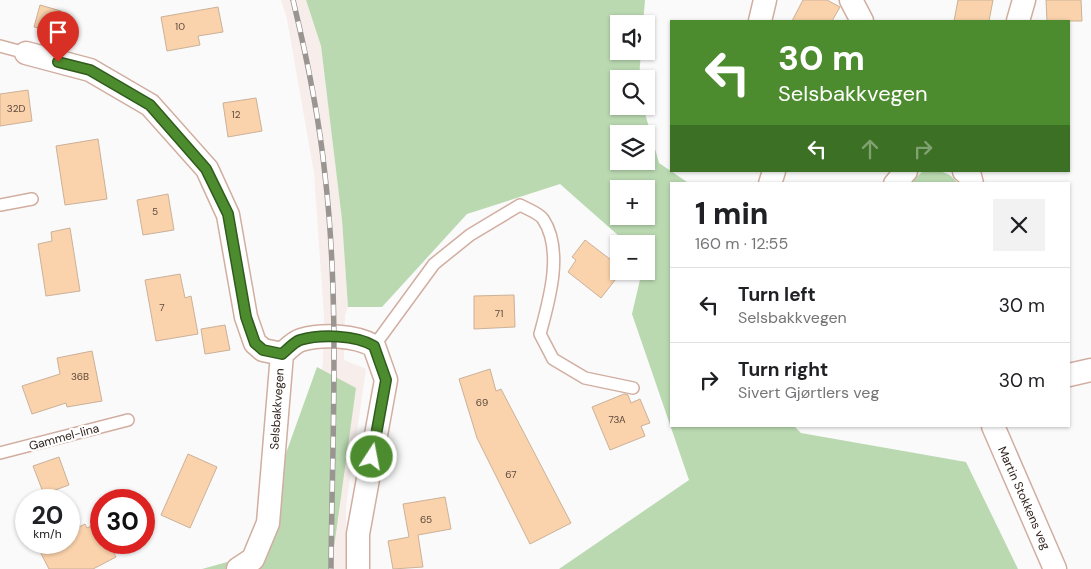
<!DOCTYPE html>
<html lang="en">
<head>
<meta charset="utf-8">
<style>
	body { margin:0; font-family:"DM Sans",sans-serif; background:#f2f2f2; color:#202124; height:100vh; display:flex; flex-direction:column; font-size:19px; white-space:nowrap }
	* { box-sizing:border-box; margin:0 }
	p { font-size:16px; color:#757577 }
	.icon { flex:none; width:28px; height:28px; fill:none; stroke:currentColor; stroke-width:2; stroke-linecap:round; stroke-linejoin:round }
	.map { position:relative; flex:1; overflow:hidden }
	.panel { position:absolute; left:670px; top:182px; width:400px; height:245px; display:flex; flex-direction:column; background:#fff; border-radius:0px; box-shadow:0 1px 4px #0004 }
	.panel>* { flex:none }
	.banner { position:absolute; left:670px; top:20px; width:400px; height:152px; border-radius:0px; box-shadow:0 1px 4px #0004; background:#4c8c2e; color:#fff; overflow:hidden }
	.buttons { position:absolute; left:610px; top:15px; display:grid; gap:10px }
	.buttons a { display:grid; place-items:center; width:45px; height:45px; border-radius:0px; background:#fff; box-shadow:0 1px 4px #0004; font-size:25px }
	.speed { position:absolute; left:15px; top:489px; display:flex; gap:10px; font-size:25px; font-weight:700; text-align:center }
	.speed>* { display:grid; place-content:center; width:65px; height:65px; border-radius:50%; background:#fff; box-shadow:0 1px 4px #0004; line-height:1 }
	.speed small { font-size:12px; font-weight:400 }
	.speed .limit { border:8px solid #d22; background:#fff; color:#111 }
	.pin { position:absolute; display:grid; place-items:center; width:42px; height:42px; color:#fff; margin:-51px -21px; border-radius:50% 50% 50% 0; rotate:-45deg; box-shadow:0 0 5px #0007 }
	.pin .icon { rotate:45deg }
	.me { position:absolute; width:55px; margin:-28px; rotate:11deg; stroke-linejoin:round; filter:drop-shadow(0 0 4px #0008) }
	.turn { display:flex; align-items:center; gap:18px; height:105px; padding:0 25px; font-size:22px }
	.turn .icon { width:65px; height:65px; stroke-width:2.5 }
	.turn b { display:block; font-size:35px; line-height:42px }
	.lanes { display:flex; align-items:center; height:48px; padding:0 25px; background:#0003; justify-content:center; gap:25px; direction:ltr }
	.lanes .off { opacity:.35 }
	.round { display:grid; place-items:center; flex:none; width:52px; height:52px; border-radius:0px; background:#f2f2f2 }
	.overview { display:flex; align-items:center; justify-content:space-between; height:85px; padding:0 25px }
	h1 { font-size:30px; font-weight:800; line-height:38px }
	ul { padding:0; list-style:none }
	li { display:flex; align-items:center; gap:15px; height:75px; padding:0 25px; border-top:1px solid #e0e0e0 }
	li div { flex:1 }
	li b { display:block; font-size:19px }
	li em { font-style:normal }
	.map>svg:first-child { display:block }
</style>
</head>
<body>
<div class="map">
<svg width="1091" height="569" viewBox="0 0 1091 569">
	<rect width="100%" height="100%" fill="#fafafa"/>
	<!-- built -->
	<path fill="#f7edea" d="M 281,0 L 306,0 L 321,46 L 342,220 L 348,307 L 345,315 L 344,360 L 366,369 L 346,506 L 346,569 L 302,569 L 323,360 L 324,316 L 314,173 L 287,19 Z"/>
	<!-- green -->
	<g fill="#bad9b1" fill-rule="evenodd">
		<path d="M 306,0 L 645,0 L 643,24 L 619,24 L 619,51 L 641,51 L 639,79 L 619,79 L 619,106 L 643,106 L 659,163 L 690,184 L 671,184 L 671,426 L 794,426 L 801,433 L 966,462 L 1018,569 L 559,569 L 689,480 L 632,314 L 642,271 L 646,271 L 646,244 L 628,244 L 560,184 L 467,214 L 382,307 L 348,307 L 342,220 L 321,46 ZM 619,134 L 646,134 L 646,161 L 619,161 ZM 619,189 L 646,189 L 646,216 L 619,216 Z"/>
		<path d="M 923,171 C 939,171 949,170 958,184 L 909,184 Z"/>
		<path d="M 317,367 L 356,388 L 331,569 L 202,569 L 249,556 Z"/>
	</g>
	<!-- building -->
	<g fill="#fad2ac" stroke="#cbb198">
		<path d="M 803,0 L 827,0 L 840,7 L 832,21 L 792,21 Z"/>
		<path d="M 958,0 L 993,0 L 989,21 L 954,21 Z"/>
		<path d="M 1046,0 L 1081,0 L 1082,21 L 1047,21 Z"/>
		<path d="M 40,5 L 61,11 L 56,32 L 34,27 Z"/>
		<path d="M 218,7 L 223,32 L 198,36 L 200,45 L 167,51 L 161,17 Z"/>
		<path d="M 28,90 L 32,121 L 0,126 L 0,94 Z"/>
		<path d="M 256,98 L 262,131 L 228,137 L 223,103 Z"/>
		<path d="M 98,139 L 107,199 L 65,205 L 56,146 Z"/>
		<path d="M 168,194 L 174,230 L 143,235 L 137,200 Z"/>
		<path d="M 70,228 L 80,291 L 46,296 L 38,244 L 52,241 L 51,232 Z"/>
		<path d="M 585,240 L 619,266 L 619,271 L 622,271 L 601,298 L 568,272 L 576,260 L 572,257 Z"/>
		<path d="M 180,274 L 185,298 L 191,296 L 198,334 L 156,341 L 145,280 Z"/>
		<path d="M 514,295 L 515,327 L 474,329 L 474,296 Z"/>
		<path d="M 225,325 L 230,350 L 205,354 L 201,329 Z"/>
		<path d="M 92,351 L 102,401 L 67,407 L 66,403 L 32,414 L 22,386 L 60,374 L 57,358 Z"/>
		<path d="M 490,369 L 496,391 L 501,389 L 571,523 L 530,544 L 477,438 L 459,379 Z"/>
		<path d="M 624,394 L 628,395 L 631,403 L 640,399 L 650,423 L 641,426 L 645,436 L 610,450 L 592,407 Z"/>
		<path d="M 188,454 L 217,467 L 190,528 L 161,515 Z"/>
		<path d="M 59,457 L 69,485 L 47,493 L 47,491 L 43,492 L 33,466 Z"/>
		<path d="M 445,497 L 451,529 L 418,535 L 423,567 L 393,569 L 388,541 L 409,537 L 403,504 Z"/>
		<path d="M 97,523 L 101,530 L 101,542 L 108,542 L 116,557 L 93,569 L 49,569 L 35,542 L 69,542 L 69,532 L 85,524 L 87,528 Z"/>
	</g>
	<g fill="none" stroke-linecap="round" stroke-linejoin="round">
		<!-- service casing -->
		<g stroke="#d1aea1" stroke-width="14">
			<g id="service">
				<path d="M 0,46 L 26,53"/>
				<path d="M 0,205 L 32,199"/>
				<path d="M 374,346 L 434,264 L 470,235 L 520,205 C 527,209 539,213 543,219 C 564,250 549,301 540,334 L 553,359 L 585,378 L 633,388"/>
				<path d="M 0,453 L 128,420"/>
			</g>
		</g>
		<!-- minor casing -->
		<g stroke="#d1aea1" stroke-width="25">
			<g id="minor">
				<path d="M 851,0 L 862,21"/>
				<path d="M 760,21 L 765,0"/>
				<path d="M 1018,21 L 1024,0"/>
				<path d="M 26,53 L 90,70 L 150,105 L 207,169 L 228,215 L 246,317 L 255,343 L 263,350 L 282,354"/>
				<path d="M 964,171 L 970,176 L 972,184"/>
				<path d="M 770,184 L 774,171"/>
				<path d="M 895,184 L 906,171"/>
				<path d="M 1069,375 L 1091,370"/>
				<path d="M 993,426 L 1055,569"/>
				<path d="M 238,569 L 253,559 L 268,523 L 282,354 C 287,350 294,342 301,340 C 322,334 355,335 374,346 L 386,380 L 358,534 L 358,569"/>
			</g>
		</g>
		<!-- service -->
		<use href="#service" stroke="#fff" stroke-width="11"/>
		<!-- minor -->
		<use href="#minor" stroke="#fff" stroke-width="22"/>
		<!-- rail casing -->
		<g stroke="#9b9592" stroke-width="5.5">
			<path id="rail" d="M 293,0 C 307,58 319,116 325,175 C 340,305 332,438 331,569"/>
		</g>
		<!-- rail -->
		<use href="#rail" stroke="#fff" stroke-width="4" stroke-dasharray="11" stroke-linecap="butt"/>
	</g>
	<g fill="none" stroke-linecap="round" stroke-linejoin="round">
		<!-- route casing -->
		<g stroke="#315b1e" stroke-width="12">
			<path id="route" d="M 58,62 L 90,70 L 150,105 L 206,169 L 228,214 L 246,317 L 255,343 L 263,350 L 282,354 C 287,350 294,342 300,340 C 321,334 356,335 374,346 L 386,380 L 372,457"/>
		</g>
		<!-- route -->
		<use href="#route" stroke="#4c8c2e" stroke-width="9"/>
	</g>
	<g text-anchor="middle" stroke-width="4.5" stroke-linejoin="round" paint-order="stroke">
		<!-- number labels -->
		<g font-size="10" fill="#5d4a3c">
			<text x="180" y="30">10</text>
			<text x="16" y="112">32D</text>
			<text x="236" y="118">12</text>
			<text x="155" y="215">5</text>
			<text x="162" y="311">7</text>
			<text x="499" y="317">71</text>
			<text x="80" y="380">36B</text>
			<text x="482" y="406">69</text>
			<text x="617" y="423">73A</text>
			<text x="511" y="478">67</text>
			<text x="426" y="523">65</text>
		</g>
		<!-- street labels -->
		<g font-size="12" fill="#291c17" stroke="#fff">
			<text transform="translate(277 409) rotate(-86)" y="4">Selsbakkvegen</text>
			<text transform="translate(64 437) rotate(-15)" y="4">Gammel-lina</text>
			<text transform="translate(1024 498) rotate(66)" y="4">Martin Stokkens veg</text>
		</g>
	</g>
</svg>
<div class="buttons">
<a><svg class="icon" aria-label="sound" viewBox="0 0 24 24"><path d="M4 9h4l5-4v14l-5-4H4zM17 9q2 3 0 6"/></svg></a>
<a><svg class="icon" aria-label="search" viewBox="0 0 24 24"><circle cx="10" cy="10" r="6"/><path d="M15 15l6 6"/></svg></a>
<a><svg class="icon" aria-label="layers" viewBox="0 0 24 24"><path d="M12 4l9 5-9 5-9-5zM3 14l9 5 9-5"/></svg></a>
<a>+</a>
<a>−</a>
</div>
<div class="speed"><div>20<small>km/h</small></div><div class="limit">30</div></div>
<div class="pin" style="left:58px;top:62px;background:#d93025"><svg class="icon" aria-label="arrive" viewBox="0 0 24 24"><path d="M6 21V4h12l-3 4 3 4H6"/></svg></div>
<svg class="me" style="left:372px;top:457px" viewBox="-20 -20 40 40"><circle r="17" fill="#4c8c2e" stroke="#fff" stroke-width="3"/><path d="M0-11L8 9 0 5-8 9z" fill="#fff"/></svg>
<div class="banner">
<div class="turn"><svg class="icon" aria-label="left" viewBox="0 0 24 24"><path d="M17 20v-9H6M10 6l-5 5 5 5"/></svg><div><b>30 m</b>Selsbakkvegen</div></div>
<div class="lanes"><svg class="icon" aria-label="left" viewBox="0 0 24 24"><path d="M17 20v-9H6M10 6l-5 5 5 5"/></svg><svg class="icon off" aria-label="ahead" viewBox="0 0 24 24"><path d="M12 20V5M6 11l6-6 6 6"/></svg><svg class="icon off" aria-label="right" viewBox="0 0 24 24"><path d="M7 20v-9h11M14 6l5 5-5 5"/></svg></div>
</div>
<section class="panel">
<div class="overview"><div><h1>1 min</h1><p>160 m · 12:55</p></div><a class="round"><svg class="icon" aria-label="close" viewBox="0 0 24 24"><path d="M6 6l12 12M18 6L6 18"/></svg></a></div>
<ul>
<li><svg class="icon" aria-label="left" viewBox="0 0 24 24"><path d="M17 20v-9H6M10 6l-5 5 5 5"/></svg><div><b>Turn left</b><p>Selsbakkvegen</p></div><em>30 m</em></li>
<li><svg class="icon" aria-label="right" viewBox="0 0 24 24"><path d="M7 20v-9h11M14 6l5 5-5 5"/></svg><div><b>Turn right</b><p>Sivert Gjørtlers veg</p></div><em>30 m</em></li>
</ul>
</section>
</div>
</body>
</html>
